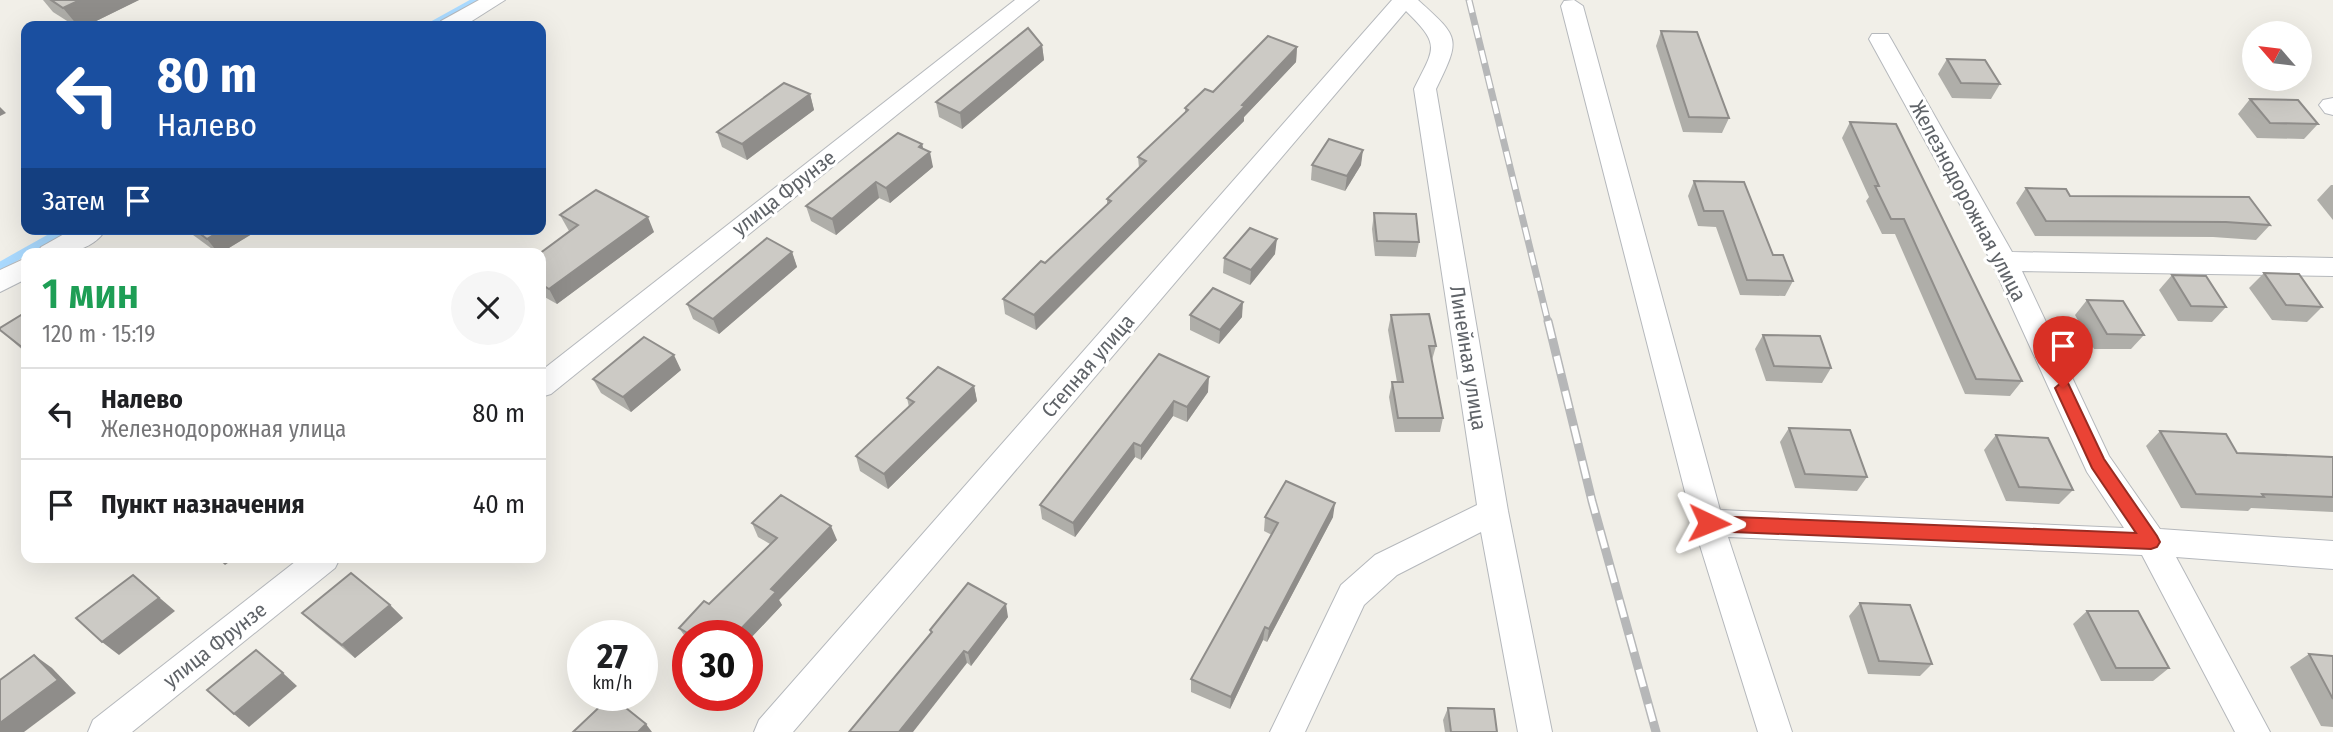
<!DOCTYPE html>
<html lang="ru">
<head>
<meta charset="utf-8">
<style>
	body { margin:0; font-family:"Fira Sans Condensed",sans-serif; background:#f6f6f6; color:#202124; height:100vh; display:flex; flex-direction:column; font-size:26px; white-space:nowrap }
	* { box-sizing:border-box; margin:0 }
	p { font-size:23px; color:#757577 }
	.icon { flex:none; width:38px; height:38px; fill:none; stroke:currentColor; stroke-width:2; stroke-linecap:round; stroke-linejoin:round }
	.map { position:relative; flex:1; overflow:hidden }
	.side { position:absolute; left:21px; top:248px; width:525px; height:315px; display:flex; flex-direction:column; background:#fff; border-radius:14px; box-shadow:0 7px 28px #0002 }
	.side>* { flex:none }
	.guide { position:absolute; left:21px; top:21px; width:525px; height:214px; border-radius:14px; box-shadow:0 7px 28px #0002; background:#1a4fa0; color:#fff; overflow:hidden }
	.needle { width:46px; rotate:298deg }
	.controls { position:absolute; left:2242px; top:21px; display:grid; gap:14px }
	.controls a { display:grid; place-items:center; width:70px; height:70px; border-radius:50%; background:#fff; box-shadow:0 7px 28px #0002; font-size:35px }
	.speed { position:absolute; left:567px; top:620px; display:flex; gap:14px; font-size:35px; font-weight:700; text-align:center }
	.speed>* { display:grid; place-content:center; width:91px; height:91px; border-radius:50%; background:#fff; box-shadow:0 7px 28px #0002; line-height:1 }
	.speed small { font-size:18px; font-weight:400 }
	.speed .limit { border:10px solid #d22; background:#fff; color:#111 }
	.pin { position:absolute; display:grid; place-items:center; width:60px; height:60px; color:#fff; margin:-72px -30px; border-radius:50% 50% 50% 0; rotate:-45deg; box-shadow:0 0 7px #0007 }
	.pin .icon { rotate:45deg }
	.me { position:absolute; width:77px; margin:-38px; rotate:92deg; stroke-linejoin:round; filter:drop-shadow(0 0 5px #0008) }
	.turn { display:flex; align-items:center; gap:24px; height:147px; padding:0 21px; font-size:32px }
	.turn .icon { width:91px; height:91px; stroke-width:2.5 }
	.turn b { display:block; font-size:49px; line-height:60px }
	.then { display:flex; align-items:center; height:66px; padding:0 21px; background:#0003; gap:14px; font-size:26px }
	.round { display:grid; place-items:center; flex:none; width:74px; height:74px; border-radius:37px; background:#f6f6f6 }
	.head { display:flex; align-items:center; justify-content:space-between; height:119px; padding:0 21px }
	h1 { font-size:42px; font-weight:600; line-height:52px; color:#1e9e55 }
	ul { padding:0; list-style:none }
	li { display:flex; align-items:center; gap:21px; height:91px; padding:0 21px; border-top:2px solid #e0e0e0 }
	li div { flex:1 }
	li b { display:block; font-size:26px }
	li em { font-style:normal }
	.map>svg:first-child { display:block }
</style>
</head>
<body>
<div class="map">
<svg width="2333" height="732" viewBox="0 0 2333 732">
	<rect width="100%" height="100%" fill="#f1efe8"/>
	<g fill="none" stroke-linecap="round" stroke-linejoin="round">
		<!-- stream -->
		<g stroke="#aadaff" stroke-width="8">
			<path d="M 431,26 L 478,0"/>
			<path d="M 0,266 L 66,229"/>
		</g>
		<!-- minor casing -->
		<g stroke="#b5b8bc" stroke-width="2">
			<g id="minor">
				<path d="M 479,0 L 505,0 L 464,26 L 438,26 L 441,21 Z"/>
				<path d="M 1015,0 L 1039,0 L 551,394 L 541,397 L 541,371 Z"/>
				<path d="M 1392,0 L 1418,0 C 1460,38 1461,38 1436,89 L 1508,511 L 1552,732 L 1518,732 L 1481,532 L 1397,575 L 1364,605 L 1305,732 L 1270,732 L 1341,585 L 1375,555 L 1477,505 L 1414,89 C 1434,48 1442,46 1406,11 L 793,732 L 754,732 L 759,720 Z"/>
				<path d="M 1574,0 L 1583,6 L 1720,510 L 2124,528 L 2087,472 L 1991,261 L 1869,39 L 1872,34 L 1888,34 L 1891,39 L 2012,252 L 2333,258 L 2333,276 L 2022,271 L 2109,456 L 2160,529 L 2333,541 L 2333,569 L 2176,557 L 2270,732 L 2235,732 L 2142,555 L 1728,537 L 1792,732 L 1758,732 L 1693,523 L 1561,6 L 1564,1 Z"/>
				<path d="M 2333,98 L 2333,115 L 2325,113 L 2319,105 L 2323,100 Z"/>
				<path d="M 73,229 L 106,229 C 92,253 61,254 37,254 L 41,247 Z"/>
				<path d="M 26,258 L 26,279 L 0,292 L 0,270 Z"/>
				<path d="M 300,558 L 340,558 L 335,568 L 132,732 L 88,732 L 93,720 Z"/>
			</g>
		</g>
		<!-- minor -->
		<use href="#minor" fill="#fff" fill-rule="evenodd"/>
		<!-- rail-far1 casing -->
		<g stroke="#b6b7b8" stroke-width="7">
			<path id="rail-far1" d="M 1469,0 L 1548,322"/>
		</g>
		<!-- rail casing -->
		<g stroke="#b6b7b8" stroke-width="9">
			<path id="rail" d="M 1548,321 L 1592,501 L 1656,732"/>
		</g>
		<!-- rail-far1 -->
		<use href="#rail-far1" stroke="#fff" stroke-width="4.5" stroke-dasharray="13" stroke-linecap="butt"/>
		<!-- rail -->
		<use href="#rail" stroke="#fff" stroke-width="6" stroke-dasharray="18" stroke-linecap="butt"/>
	</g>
	<!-- wall -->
	<g fill="#afaea9">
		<path d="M 43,0 L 139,0 L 86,26 L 75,26 L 53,12 Z"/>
		<path d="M 1661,31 L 1729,118 L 1722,133 L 1683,132 L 1656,46 Z"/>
		<path d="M 1042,45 L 1044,60 L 962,129 L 939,117 L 936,102 Z"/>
		<path d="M 1297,47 L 1296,62 L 1244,117 L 1244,121 L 1036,330 L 1005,314 L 1003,299 L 1045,263 L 1107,204 L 1107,199 L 1139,168 L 1138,157 L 1185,113 L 1185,108 Z"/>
		<path d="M 1947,59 L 2000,84 L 1991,99 L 1952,98 L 1938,74 Z"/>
		<path d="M 810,94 L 814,110 L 747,160 L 722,147 L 717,132 Z"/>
		<path d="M 2250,99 L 2318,124 L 2304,139 L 2257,138 L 2238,114 Z"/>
		<path d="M 1850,122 L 2022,381 L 2010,396 L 1965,394 L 1895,234 L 1882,234 L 1866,201 L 1869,197 L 1842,138 Z"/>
		<path d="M 922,144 L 923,148 L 933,167 L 890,203 L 879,198 L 836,235 L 811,221 L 806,206 Z"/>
		<path d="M 1312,165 L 1361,165 L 1345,191 L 1311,180 Z"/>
		<path d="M 1694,181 L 1773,255 L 1793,281 L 1785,296 L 1740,295 L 1716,227 L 1698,226 L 1688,196 Z"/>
		<path d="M 2331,185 L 2333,185 L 2333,220 L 2317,200 Z"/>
		<path d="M 2026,188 L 2070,196 L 2270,225 L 2256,240 L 2213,237 L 2035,236 L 2016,203 Z"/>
		<path d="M 1374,213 L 1419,242 L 1416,257 L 1375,256 L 1372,229 Z"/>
		<path d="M 560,215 L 654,232 L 557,304 L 541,295 L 541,254 L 569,231 Z"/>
		<path d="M 187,229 L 260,229 L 219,254 L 189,232 Z"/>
		<path d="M 792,252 L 797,267 L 719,334 L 693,319 L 687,304 Z"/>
		<path d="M 1275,254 L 1250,285 L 1223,273 L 1224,258 Z"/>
		<path d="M 2264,273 L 2322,307 L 2307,322 L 2272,320 L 2249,288 Z"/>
		<path d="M 2172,275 L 2226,307 L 2212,322 L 2178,321 L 2159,290 Z"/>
		<path d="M 2087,300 L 2144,335 L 2131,349 L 2094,349 L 2075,315 Z"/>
		<path d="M 26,312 L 26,353 L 0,330 Z"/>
		<path d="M 1190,315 L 1242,317 L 1219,344 L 1190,330 Z"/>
		<path d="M 1391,315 L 1436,346 L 1432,360 L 1443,418 L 1440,432 L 1395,432 L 1389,397 L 1392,382 L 1397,382 L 1388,330 Z"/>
		<path d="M 1763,335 L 1831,368 L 1822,383 L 1766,381 L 1755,349 Z"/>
		<path d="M 1159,354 L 1208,392 L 1187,422 L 1173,416 L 1141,460 L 1135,457 L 1075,537 L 1042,519 L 1040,505 Z"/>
		<path d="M 681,370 L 631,412 L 601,393 L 593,379 Z"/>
		<path d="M 974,386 L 977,401 L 888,489 L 860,471 L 856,456 L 909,407 L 907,398 Z"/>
		<path d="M 1789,428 L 1867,477 L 1857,491 L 1795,488 L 1780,442 Z"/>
		<path d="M 2160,431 L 2237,453 L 2333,457 L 2333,512 L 2251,508 L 2248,511 L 2181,508 L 2146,446 Z"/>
		<path d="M 1996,435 L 2073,490 L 2059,504 L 2006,501 L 1984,450 Z"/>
		<path d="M 1265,517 L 1333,517 L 1267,642 L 1263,640 L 1230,709 L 1191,692 L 1191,679 L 1272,535 L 1264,531 Z"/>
		<path d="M 752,523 L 837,540 L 779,600 L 782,605 L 747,642 L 747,635 L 688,635 L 688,641 L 679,628 L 709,604 L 770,544 L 758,537 Z"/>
		<path d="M 1860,603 L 1932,664 L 1920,676 L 1868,674 L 1849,616 Z"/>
		<path d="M 390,605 L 403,618 L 355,658 L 316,626 L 302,613 Z"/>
		<path d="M 2087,611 L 2169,668 L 2153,681 L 2101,681 L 2073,624 Z"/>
		<path d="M 1008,617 L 971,666 L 931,633 L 930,630 Z"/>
		<path d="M 2309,654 L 2333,656 L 2333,727 L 2321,726 L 2290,667 Z"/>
		<path d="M 1448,708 L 1497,732 L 1445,732 L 1443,720 Z"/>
	</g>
	<!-- shaded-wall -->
	<g fill="#8f8d8a">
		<path d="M 80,0 L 139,0 L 86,26 L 78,26 L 63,8 Z"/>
		<path d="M 1042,45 L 1044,60 L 962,129 L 960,113 Z"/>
		<path d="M 1297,47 L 1296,62 L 1244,117 L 1244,121 L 1036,330 L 1034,315 L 1242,105 Z"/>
		<path d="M 810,94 L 814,110 L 747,160 L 742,144 Z"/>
		<path d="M 0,107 L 6,113 L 0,116 Z"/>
		<path d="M 922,144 L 925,156 L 930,152 L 933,167 L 890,203 L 886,188 Z"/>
		<path d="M 1363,150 L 1361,165 L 1345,191 L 1347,176 Z"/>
		<path d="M 876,182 L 879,198 L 836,235 L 832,219 Z"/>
		<path d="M 648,217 L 654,232 L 557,304 L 549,289 Z"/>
		<path d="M 223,229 L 260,229 L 219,254 L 207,239 Z"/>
		<path d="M 1277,239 L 1275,254 L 1250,285 L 1251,270 Z"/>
		<path d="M 792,252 L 797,267 L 719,334 L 713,319 Z"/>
		<path d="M 1243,302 L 1242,317 L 1219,344 L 1220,330 Z"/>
		<path d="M 674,355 L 681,370 L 631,412 L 623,397 Z"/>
		<path d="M 1209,377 L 1208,392 L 1187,422 L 1187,407 Z"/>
		<path d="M 974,386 L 977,401 L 888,489 L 884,474 Z"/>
		<path d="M 1174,401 L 1173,416 L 1141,460 L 1141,446 Z"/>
		<path d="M 1134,443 L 1135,457 L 1075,537 L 1073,523 Z"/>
		<path d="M 541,494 L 545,501 L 541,504 Z"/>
		<path d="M 1335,503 L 1333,517 L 1267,642 L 1269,629 Z"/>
		<path d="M 831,526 L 837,540 L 779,600 L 782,605 L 747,642 L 747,635 L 735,635 L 771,589 Z"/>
		<path d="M 217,558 L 235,558 L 225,565 Z"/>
		<path d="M 133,575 L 175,611 L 119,655 L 102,642 Z"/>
		<path d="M 1006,604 L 1008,617 L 971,666 L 968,653 Z"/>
		<path d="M 390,605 L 403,618 L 355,658 L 342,645 Z"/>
		<path d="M 1265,627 L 1263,640 L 1230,709 L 1231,697 Z"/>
		<path d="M 964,651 L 967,663 L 913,732 L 899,732 Z"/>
		<path d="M 34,655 L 52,668 L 76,693 L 24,732 L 0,732 L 0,723 Z"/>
		<path d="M 283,673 L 297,686 L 249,727 L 234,714 Z"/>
		<path d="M 646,724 L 652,732 L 638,732 Z"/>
	</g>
	<!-- building -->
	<g fill="#cccac5" stroke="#8f8d8a" stroke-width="2">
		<path d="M 51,0 L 80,0 L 63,8 Z"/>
		<path d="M 1028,28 L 1042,45 L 960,113 L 936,102 Z"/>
		<path d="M 1661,31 L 1697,32 L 1729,118 L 1689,117 Z"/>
		<path d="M 1268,36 L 1297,47 L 1242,105 L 1245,106 L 1034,315 L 1003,299 L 1041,261 L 1045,263 L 1111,201 L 1107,199 L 1146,161 L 1138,157 L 1188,110 L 1185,108 L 1205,89 L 1213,92 Z"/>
		<path d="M 1947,59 L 1985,60 L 2000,84 L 1961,83 Z"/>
		<path d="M 784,83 L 810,94 L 742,144 L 717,132 Z"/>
		<path d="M 2250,99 L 2298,100 L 2318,124 L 2270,123 Z"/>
		<path d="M 1850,122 L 1896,124 L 2022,381 L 1976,379 L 1904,219 L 1891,219 L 1875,186 L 1879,186 Z"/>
		<path d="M 898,133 L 922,144 L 919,147 L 930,152 L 886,188 L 876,182 L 832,219 L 806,206 Z"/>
		<path d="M 1329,139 L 1363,150 L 1347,176 L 1312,165 Z"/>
		<path d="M 1694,181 L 1744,182 L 1773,255 L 1783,255 L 1793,281 L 1747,280 L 1723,211 L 1704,211 Z"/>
		<path d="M 2026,188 L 2066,189 L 2070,196 L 2249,197 L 2270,225 L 2226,222 L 2046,221 Z"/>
		<path d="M 596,190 L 648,217 L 549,289 L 541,284 L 541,254 L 539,254 L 578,225 L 560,215 Z"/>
		<path d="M 1374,213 L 1416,214 L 1419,242 L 1377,241 Z"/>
		<path d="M 1250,228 L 1277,239 L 1251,270 L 1224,258 Z"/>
		<path d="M 194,229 L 223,229 L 207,239 Z"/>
		<path d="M 767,238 L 792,252 L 713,319 L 687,304 Z"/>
		<path d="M 2264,273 L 2299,274 L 2322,307 L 2286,305 Z"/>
		<path d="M 2172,275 L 2206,276 L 2226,307 L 2191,306 Z"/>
		<path d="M 1213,288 L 1243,302 L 1220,330 L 1190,315 Z"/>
		<path d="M 2087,300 L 2123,301 L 2144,335 L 2107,334 Z"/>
		<path d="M 26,312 L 26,346 L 23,348 L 0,330 L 0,328 Z"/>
		<path d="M 1429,314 L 1436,346 L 1429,346 L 1443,418 L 1398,418 L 1392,382 L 1403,382 L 1391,315 Z"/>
		<path d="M 1763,335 L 1820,336 L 1831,368 L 1774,366 Z"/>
		<path d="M 644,337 L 674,355 L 623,397 L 593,379 Z"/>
		<path d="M 1159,354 L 1209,377 L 1187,407 L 1174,401 L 1141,446 L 1134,443 L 1073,523 L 1040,505 Z"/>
		<path d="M 938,367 L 974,386 L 884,474 L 856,456 L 914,402 L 907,398 Z"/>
		<path d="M 1789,428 L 1850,430 L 1867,477 L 1805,474 Z"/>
		<path d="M 2160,431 L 2226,434 L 2237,453 L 2333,457 L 2333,497 L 2262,494 L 2264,497 L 2196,494 Z"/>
		<path d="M 1996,435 L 2048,438 L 2073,490 L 2019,487 Z"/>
		<path d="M 1286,481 L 1335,503 L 1269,629 L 1265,627 L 1231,697 L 1191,679 L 1278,523 L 1265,517 Z"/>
		<path d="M 781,495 L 831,526 L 771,589 L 776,592 L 735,635 L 691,635 L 679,628 L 704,601 L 709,604 L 777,538 L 752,523 Z"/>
		<path d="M 351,573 L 390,605 L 342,645 L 302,613 Z"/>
		<path d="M 133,575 L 159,598 L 102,642 L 76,618 Z"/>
		<path d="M 968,583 L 1006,604 L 968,653 L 964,651 L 899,732 L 849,732 L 932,632 L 930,630 Z"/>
		<path d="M 1860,603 L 1910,605 L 1932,664 L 1879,661 Z"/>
		<path d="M 2087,611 L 2138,611 L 2169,668 L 2116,668 Z"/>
		<path d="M 256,650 L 283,673 L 234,714 L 207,690 Z"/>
		<path d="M 2309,654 L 2333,656 L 2333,699 Z"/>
		<path d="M 34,655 L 58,680 L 0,723 L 0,680 Z"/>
		<path d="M 611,696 L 646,724 L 638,732 L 573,732 Z"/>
		<path d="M 1448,708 L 1494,709 L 1497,732 L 1451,732 Z"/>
	</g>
	<!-- route -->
	<path fill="#ea4335" stroke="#982c22" stroke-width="2" d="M 2063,381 L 2068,383 L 2104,459 L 2157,536 L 2160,542 L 2157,547 L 2151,549 L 1709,531 L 1702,528 L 1700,523 L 1702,518 L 1709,516 L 2136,533 L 2092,468 L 2055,388 Z"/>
	<g text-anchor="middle" stroke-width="6" stroke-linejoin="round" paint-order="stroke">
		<!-- street labels -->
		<g font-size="21" fill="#5f6368" stroke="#fff">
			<text transform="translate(784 193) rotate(-38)" y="7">улица Фрунзе</text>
			<text transform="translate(1968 201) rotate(62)" y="7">Железнодорожная улица</text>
			<text transform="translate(1468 358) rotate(81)" y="7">Линейная улица</text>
			<text transform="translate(1088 366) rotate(-49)" y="7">Степная улица</text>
			<text transform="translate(215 645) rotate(-38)" y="7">улица Фрунзе</text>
		</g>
	</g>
</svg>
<div class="controls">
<a><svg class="needle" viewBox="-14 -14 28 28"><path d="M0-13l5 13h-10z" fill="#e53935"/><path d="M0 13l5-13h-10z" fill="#757577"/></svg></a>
</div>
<div class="speed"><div>27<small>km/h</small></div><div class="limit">30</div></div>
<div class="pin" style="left:2063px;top:388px;background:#d93025"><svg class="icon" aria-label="arrive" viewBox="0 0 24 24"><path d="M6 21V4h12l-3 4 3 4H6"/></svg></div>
<svg class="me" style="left:1709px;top:523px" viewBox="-20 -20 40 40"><path d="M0-17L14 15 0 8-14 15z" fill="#ea4335" stroke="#fff" stroke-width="4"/></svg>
<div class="guide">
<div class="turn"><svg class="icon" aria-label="left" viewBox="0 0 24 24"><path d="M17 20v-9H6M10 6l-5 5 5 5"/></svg><div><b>80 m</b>Налево</div></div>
<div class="then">Затем<svg class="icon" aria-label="arrive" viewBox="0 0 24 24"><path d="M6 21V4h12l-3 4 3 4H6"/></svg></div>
</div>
<section class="side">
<div class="head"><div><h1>1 мин</h1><p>120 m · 15:19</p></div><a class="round"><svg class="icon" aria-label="close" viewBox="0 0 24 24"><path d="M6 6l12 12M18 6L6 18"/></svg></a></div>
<ul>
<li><svg class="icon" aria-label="left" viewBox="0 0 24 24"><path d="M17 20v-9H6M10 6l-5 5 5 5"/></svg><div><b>Налево</b><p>Железнодорожная улица</p></div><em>80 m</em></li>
<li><svg class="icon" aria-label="arrive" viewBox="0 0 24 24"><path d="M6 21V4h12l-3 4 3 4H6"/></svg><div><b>Пункт назначения</b></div><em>40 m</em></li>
</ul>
</section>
</div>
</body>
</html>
